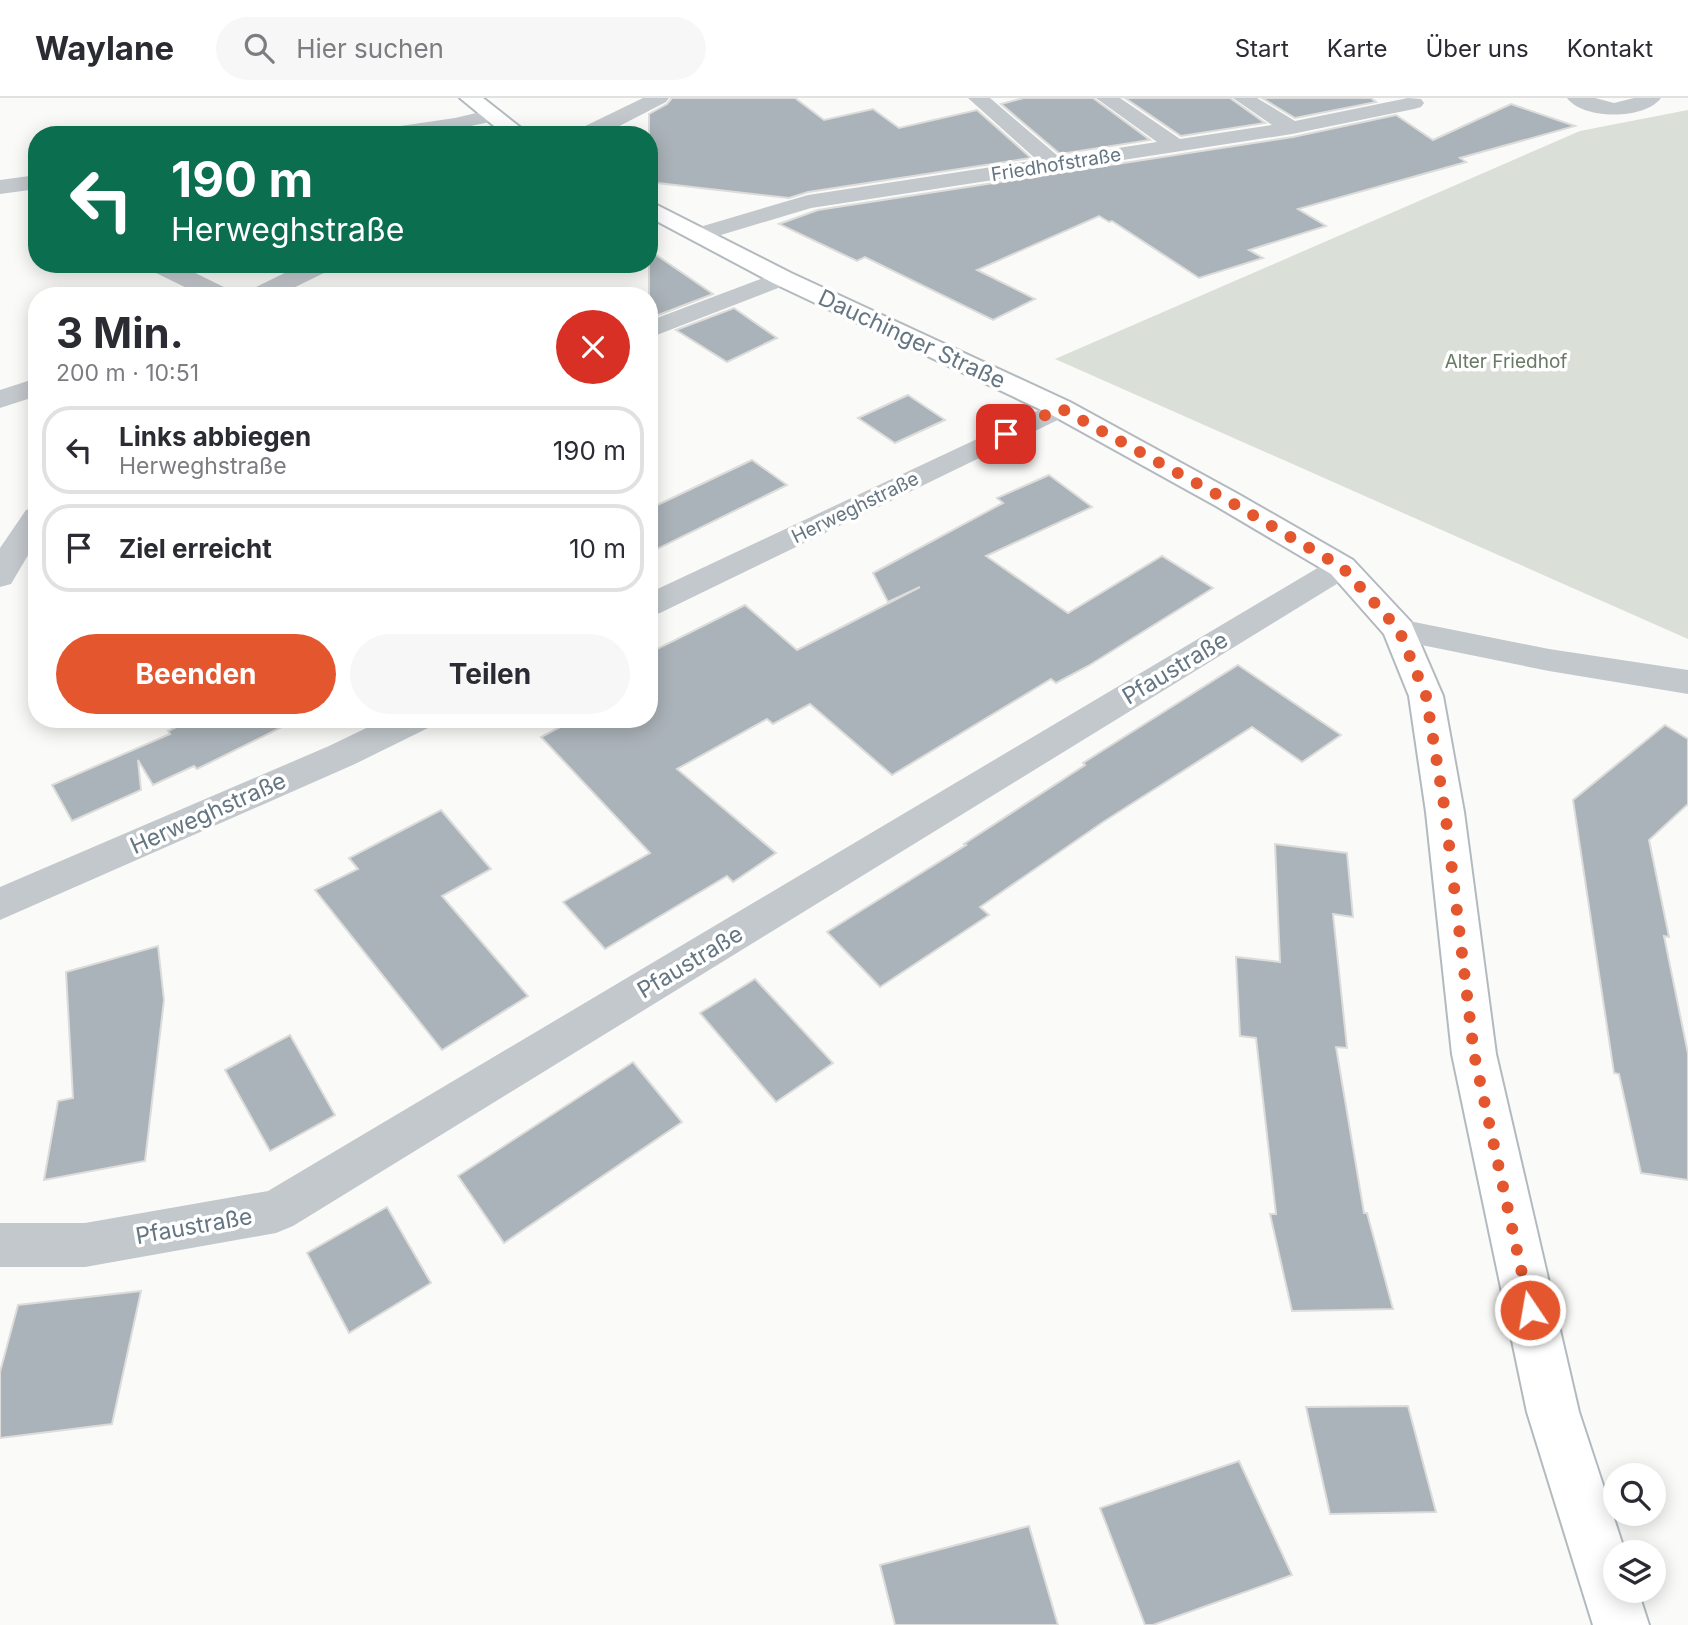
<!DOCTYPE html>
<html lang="de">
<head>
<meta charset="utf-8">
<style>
	body { margin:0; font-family:Inter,sans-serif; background:#f7f7f7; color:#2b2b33; height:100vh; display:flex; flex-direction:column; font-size:26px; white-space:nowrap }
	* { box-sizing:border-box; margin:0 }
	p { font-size:23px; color:#7c7c81 }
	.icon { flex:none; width:38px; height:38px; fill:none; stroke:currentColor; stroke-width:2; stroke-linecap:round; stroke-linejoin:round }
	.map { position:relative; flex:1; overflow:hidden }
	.side { position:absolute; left:28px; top:189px; width:630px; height:441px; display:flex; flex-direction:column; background:#fff; border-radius:28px; box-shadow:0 4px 18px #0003 }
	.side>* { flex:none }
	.banner { position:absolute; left:28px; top:28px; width:630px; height:147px; border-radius:28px; box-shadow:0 4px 18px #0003; background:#0b6e4f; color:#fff; overflow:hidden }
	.tools { position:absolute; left:1603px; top:1365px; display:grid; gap:14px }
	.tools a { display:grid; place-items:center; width:63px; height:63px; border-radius:50%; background:#fff; box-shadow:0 4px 18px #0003; font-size:35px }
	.pin { position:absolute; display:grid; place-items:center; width:60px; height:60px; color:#fff; margin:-30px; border-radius:14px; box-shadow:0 4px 10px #0006 }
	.me { position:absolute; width:77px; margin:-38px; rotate:348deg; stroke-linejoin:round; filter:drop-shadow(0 0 5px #0008) }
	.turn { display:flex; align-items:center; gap:24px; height:147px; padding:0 28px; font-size:32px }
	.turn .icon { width:91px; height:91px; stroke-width:2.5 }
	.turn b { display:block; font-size:49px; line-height:60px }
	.round { display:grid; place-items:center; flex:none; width:74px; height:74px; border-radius:37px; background:#f7f7f7 }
	.head { display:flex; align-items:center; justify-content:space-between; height:119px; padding:0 28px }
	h1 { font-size:42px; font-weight:700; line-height:52px }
	.cta { display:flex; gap:14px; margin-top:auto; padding:14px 28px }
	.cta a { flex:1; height:80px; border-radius:42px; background:#e4572e; color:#fff; font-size:28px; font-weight:700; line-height:80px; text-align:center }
	.cta a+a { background:#f7f7f7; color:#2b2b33 }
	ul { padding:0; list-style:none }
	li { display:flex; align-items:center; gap:21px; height:88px; margin:0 14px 10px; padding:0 14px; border:4px solid #e1e1e2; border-radius:28px }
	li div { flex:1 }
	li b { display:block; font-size:26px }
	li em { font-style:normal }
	header { display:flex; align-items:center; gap:42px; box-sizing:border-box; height:98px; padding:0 35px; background:#fff; border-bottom:2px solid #e1e1e2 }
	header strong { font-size:33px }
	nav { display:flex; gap:38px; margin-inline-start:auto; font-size:24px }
	.search { width:490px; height:63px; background:#f7f7f7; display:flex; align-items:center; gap:18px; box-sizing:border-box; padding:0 24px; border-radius:38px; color:#7c7c81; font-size:26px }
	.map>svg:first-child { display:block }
</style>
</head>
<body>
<header>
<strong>Waylane</strong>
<div class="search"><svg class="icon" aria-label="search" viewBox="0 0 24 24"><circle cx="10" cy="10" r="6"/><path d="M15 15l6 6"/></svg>Hier suchen</div>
<nav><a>Start</a><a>Karte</a><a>Über uns</a><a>Kontakt</a></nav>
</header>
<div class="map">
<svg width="1688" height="1527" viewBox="0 0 1688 1527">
	<rect width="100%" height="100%" fill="#fafaf8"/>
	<!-- green -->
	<path fill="#dadfd7" d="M 1688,12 L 1688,541 L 1055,261 L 1580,33 Z"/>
	<!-- building -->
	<g fill="#aab3b9" stroke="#dcdcda" stroke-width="2">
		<path d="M 672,0 L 795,0 L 824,22 L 873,11 L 899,30 L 977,12 L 1031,60 L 808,94 L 789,100 L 649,84 L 649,16 L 667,6 Z"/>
		<path d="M 1024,0 L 1093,0 L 1150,42 L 1060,56 L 1001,6 Z"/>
		<path d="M 1125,0 L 1230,0 L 1265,25 L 1181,38 Z"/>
		<path d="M 1262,0 L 1371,0 L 1376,4 L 1295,20 Z"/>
		<path d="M 1511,6 L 1575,28 L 1460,60 L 1466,64 L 1298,111 L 1326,128 L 1249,152 L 1263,160 L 1199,180 L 1112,123 L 1109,124 L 1099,118 L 977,172 L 1035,201 L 993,222 L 865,159 L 857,163 L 779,126 L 818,112 L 1293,39 L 1396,17 L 1433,42 Z"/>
		<path d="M 649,152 L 713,196 L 653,219 L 649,216 Z"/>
		<path d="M 734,210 L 777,240 L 727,264 L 676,232 Z"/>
		<path d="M 908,297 L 945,322 L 895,345 L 858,320 Z"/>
		<path d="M 752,362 L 787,387 L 649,455 L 649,411 Z"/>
		<path d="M 1049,377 L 1092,409 L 986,458 L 1068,515 L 1162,458 L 1213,490 L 1088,568 L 1056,585 L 1051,581 L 892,677 L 810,606 L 773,626 L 767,621 L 677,671 L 776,755 L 733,784 L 727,778 L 605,851 L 563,804 L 650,755 L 541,639 L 575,621 L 649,621 L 649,555 L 745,507 L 797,552 L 920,489 L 888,504 L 873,475 L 1003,405 L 997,400 Z"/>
		<path d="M 1238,567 L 1341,637 L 1302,664 L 1252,629 L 1103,724 L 980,809 L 989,817 L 880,889 L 827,834 L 966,747 L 964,746 L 1085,667 L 1083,665 Z"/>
		<path d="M 193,621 L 298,621 L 197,671 L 194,668 L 153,687 L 138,662 L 141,692 L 72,723 L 52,687 L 170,636 L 168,633 Z"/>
		<path d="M 1665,627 L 1688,641 L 1688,706 L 1649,742 L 1669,839 L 1664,838 L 1688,956 L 1688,1082 L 1641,1075 L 1619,976 L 1614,975 L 1573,702 Z"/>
		<path d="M 441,712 L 491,771 L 442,798 L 528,898 L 442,952 L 315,792 L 358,771 L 349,760 Z"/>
		<path d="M 1275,746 L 1347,755 L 1353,819 L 1333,816 L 1347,950 L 1336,949 L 1364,1115 L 1367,1115 L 1393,1211 L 1292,1213 L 1270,1116 L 1276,1116 L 1256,940 L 1240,938 L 1236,859 L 1280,864 Z"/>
		<path d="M 158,848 L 164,902 L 145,1063 L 44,1082 L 58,1003 L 73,1000 L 66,874 Z"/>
		<path d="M 755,881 L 833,965 L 776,1004 L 700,915 Z"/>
		<path d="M 290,937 L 335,1017 L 270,1053 L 225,972 Z"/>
		<path d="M 633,964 L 682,1024 L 504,1145 L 458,1078 Z"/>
		<path d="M 387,1109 L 431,1185 L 349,1235 L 307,1155 Z"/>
		<path d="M 141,1193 L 112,1326 L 0,1340 L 0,1274 L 18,1207 Z"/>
		<path d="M 1408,1308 L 1436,1414 L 1330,1416 L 1306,1309 Z"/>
		<path d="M 1239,1363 L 1292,1477 L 1153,1527 L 1145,1527 L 1100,1410 Z"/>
		<path d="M 1029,1428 L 1058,1527 L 895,1527 L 880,1467 Z"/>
	</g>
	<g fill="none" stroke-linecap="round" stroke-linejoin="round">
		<!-- secondary casing -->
		<g stroke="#b3babf" stroke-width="4">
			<g id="secondary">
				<path d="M 460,0 L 483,0 L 530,37 L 505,37 Z"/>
				<path d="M 649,103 L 791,175 L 1070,304 L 1238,396 L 1353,462 L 1411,524 L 1443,598 L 1464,714 L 1496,956 L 1579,1314 L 1625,1454 L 1615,1454 L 1615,1493 L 1638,1493 L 1649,1527 L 1593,1527 L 1527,1314 L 1452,956 L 1426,714 L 1409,598 L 1384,536 L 1331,476 L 1216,408 L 1050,316 L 773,185 L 649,119 Z"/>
			</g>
		</g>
		<!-- minor -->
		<g fill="#c3c8cc" fill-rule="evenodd">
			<path d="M 968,0 L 990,0 L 1059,59 L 1157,44 L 1096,0 L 1120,0 L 1180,41 L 1272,27 L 1233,0 L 1257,0 L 1295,23 L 1408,0 L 1421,1 L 1424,5 L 1421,9 L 1414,11 L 1292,36 L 811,110 L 701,143 L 693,141 L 689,136 L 693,131 L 808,97 L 1037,62 Z"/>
			<path d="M 1567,0 L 1595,0 L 1614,5 L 1634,0 L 1661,0 C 1645,22 1583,22 1567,0 Z"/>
			<path d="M 493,11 L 500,13 L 503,17 L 500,21 C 452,34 419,37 369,37 L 372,32 L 380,31 L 455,20 Z"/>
			<path d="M 37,77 L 37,91 L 0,96 L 0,82 Z"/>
			<path d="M 145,166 L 177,166 L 232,193 L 235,198 L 203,198 L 148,171 Z"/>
			<path d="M 782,173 L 791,175 L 794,180 L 791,185 L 649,240 L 649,223 Z"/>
			<path d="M 1060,302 L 1070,304 L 1074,310 L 1070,316 L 660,515 L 649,518 L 649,495 Z"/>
			<path d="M 37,409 L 37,442 L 11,486 L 0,489 L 0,450 L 26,412 Z"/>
			<path d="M 1342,459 L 1353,462 L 1358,469 L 1353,476 L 293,1128 L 276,1135 L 85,1169 L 0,1169 L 0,1125 L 85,1125 L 268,1093 L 1331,462 Z"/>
			<path d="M 385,621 L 433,621 L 428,630 L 355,666 L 0,822 L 0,789 L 329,648 Z"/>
		</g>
		<!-- tertiary -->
		<g fill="#c3c8cc" fill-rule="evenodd">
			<path d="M 643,0 L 669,0 L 666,4 L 602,37 L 574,37 L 577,32 Z"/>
			<path d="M 303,166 L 335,166 L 332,171 L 277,198 L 245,198 L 248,193 Z"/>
			<path d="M 37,280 L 37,298 L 0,310 L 0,292 Z"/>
			<path d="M 1399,521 L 1549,551 L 1688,572 L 1688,596 L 1549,573 L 1387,540 L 1382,532 L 1387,524 Z"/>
		</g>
		<!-- secondary -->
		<use href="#secondary" fill="#fff" fill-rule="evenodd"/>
	</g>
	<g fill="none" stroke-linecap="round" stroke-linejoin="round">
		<!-- route -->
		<path stroke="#e4572e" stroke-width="12" stroke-dasharray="0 21.6" d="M 1006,336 L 1060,310 L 1227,402 L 1342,469 L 1399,532 L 1426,598 L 1445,713 L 1474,956 L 1530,1212"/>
	</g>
	<g text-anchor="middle" stroke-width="7" stroke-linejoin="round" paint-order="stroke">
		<!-- far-street labels -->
		<g font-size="19" fill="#657683" stroke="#fff">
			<text transform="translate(1056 66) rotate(-9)" y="7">Friedhofstraße</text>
			<text transform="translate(855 409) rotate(-26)" y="7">Herweghstraße</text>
		</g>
		<!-- far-park labels -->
		<g font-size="19" fill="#687a64" stroke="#fff">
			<text x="1506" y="270">Alter Friedhof</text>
		</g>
		<!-- street labels -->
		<g font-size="23" fill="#657683" stroke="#fff">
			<text transform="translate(912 241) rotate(25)" y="8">Dauchinger Straße</text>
			<text transform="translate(1175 570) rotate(-31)" y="8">Pfaustraße</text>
			<text transform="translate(208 715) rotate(-24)" y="8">Herweghstraße</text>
			<text transform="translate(690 864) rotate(-31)" y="8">Pfaustraße</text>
			<text transform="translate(194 1128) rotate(-10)" y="8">Pfaustraße</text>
		</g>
	</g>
</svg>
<div class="tools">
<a><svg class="icon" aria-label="search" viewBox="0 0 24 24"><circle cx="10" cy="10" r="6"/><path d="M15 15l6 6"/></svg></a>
<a><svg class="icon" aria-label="layers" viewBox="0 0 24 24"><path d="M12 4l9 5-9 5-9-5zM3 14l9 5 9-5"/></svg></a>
</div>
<div class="pin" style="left:1006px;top:336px;background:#d93025"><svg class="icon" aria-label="arrive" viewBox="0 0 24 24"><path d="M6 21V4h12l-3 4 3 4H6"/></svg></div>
<svg class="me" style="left:1530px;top:1212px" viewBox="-20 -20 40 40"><circle r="17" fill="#e4572e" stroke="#fff" stroke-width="3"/><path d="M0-11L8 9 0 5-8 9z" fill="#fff"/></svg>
<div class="banner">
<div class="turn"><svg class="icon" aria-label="left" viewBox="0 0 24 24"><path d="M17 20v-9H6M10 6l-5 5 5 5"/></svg><div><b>190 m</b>Herweghstraße</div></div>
</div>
<section class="side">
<div class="head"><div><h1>3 Min.</h1><p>200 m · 10:51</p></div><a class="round" style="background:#d93025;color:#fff"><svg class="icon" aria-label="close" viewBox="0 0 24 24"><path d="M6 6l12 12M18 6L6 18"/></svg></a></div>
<ul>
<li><svg class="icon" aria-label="left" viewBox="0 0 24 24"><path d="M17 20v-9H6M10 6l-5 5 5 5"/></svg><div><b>Links abbiegen</b><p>Herweghstraße</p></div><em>190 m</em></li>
<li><svg class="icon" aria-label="arrive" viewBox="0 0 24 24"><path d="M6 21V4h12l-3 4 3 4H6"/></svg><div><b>Ziel erreicht</b></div><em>10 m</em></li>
</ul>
<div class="cta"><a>Beenden</a><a>Teilen</a></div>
</section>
</div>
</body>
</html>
